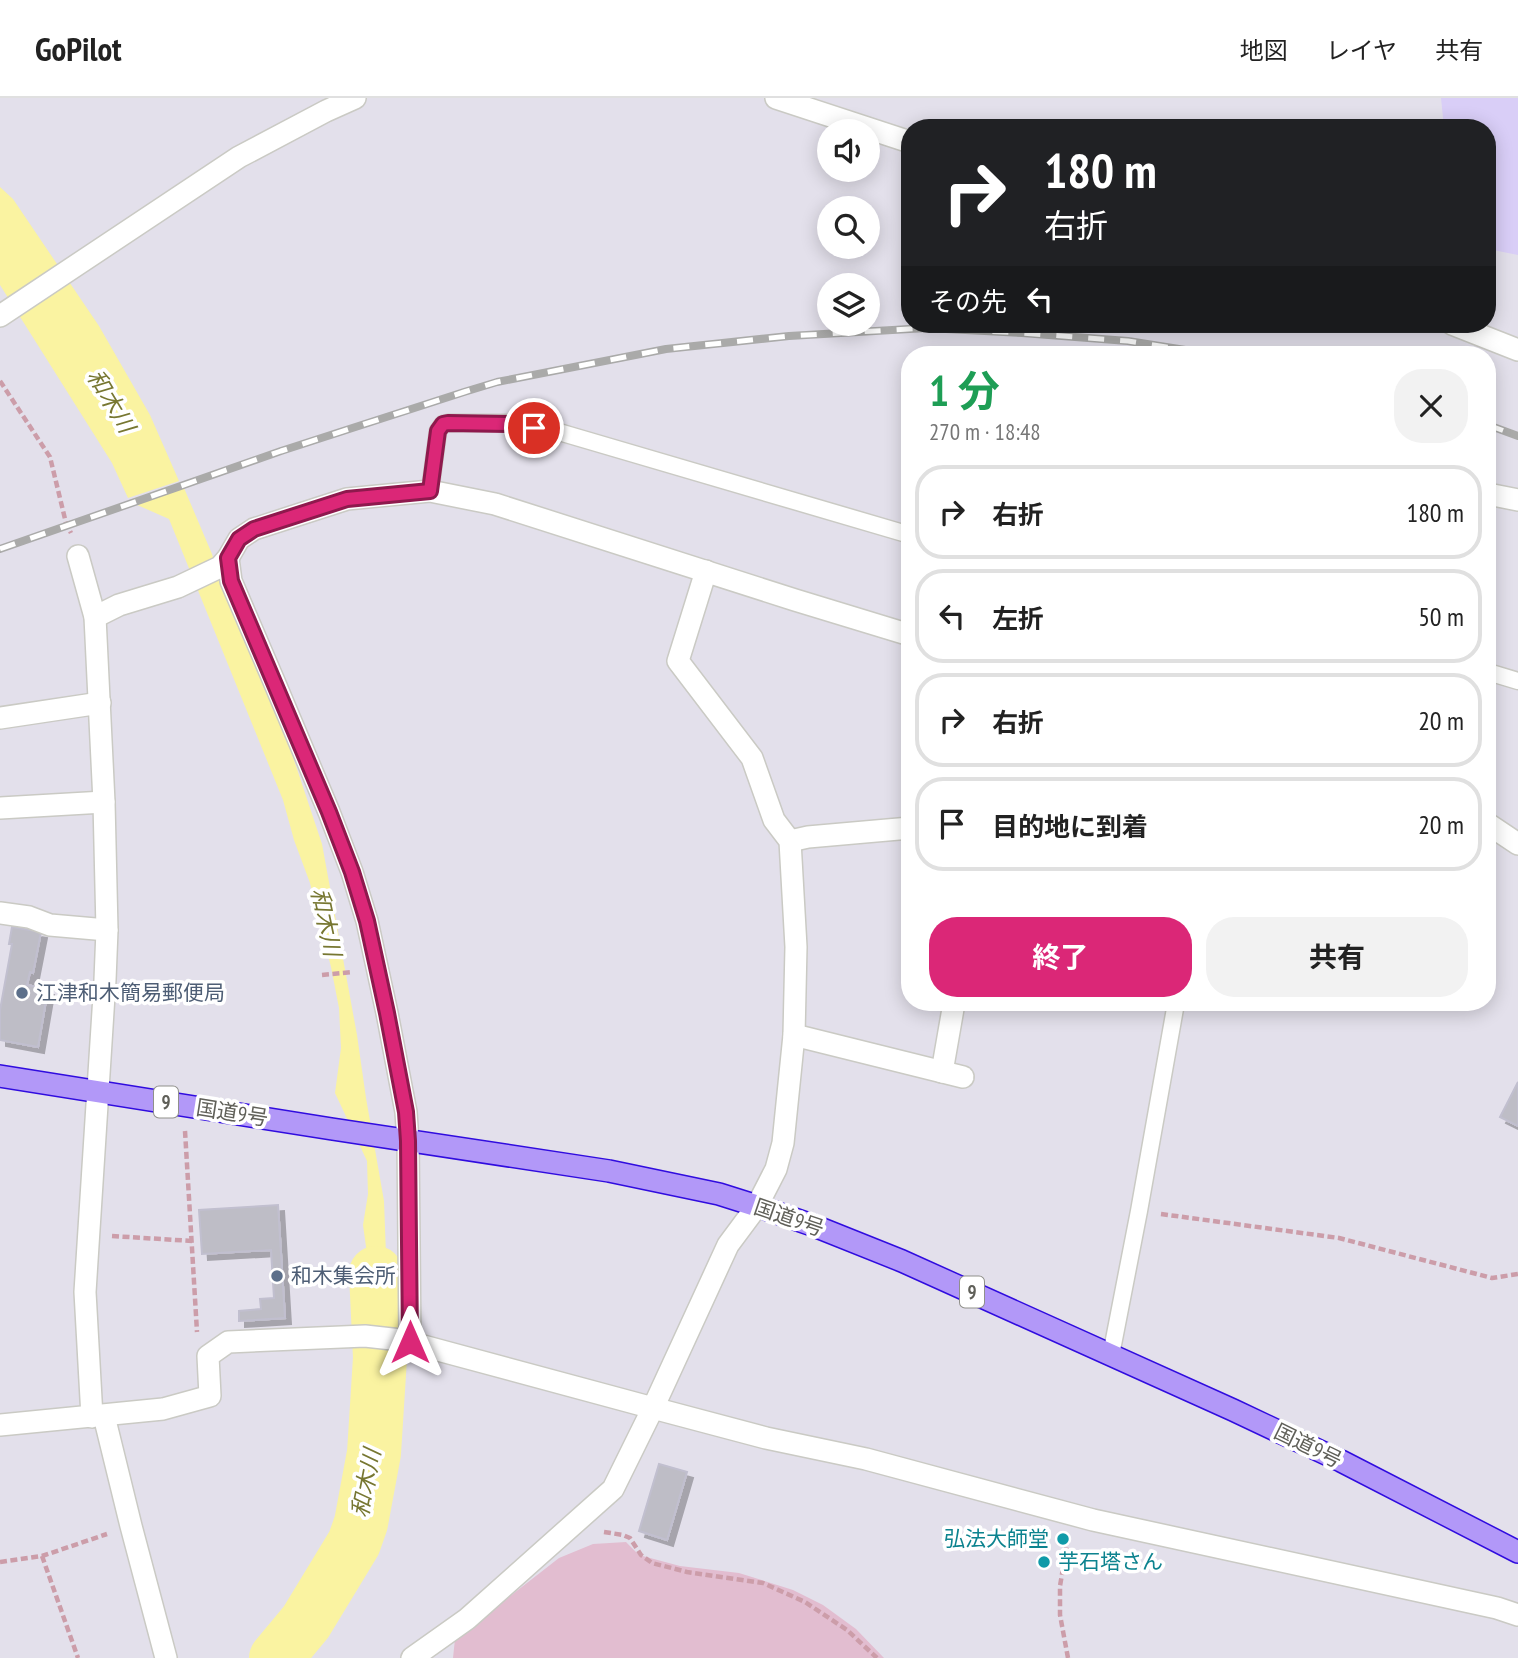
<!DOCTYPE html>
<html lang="ja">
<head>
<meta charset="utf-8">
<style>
	body { margin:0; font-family:"PT Sans Narrow","Noto Sans JP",sans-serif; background:#f2f2f2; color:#222; height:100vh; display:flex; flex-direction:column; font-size:26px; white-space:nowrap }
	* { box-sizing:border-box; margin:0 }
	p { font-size:23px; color:#767676 }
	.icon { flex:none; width:38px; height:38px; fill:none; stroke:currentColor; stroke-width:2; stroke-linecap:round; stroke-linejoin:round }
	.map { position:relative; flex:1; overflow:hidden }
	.drawer { position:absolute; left:901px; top:248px; width:595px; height:665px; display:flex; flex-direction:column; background:#fff; border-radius:28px; box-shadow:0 4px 18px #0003 }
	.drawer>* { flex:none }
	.hud { position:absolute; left:901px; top:21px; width:595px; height:214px; border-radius:28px; box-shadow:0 4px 18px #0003; background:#202124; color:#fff; overflow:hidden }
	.controls { position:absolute; left:817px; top:21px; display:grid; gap:14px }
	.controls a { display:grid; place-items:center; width:63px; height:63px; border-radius:50%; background:#fff; box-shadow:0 4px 18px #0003; font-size:35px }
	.pin { position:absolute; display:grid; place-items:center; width:60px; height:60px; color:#fff; margin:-30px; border:4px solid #fff; border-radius:50%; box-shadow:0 2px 7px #0007 }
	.me { position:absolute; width:77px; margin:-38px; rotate:0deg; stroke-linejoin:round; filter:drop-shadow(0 0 5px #0008) }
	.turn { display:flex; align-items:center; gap:24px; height:147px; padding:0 28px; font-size:32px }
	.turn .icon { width:91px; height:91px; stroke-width:2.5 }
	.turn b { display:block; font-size:49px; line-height:60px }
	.then { display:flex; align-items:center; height:66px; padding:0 28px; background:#0003; gap:14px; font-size:26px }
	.round { display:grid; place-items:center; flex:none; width:74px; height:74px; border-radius:28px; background:#f2f2f2 }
	.head { display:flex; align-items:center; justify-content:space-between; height:119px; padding:0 28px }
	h1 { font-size:42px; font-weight:700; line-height:52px; color:#1e9e55 }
	.cta { display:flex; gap:14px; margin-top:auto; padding:14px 28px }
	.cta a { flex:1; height:80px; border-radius:28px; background:#db2777; color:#fff; font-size:28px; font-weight:700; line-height:80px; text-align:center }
	.cta a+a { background:#f2f2f2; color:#222 }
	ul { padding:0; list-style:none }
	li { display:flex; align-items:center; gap:21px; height:94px; margin:0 14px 10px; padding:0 14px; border:4px solid #e0e0e0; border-radius:28px }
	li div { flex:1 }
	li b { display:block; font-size:26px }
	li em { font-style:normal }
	header { display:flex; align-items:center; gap:42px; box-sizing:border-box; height:98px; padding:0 35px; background:#fff; border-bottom:2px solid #e0e0e0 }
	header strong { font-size:33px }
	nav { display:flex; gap:38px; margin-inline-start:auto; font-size:24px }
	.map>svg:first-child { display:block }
</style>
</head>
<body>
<header>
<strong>GoPilot</strong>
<nav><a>地図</a><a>レイヤ</a><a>共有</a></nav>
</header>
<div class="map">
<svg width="1518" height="1560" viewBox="0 0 1518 1560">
	<defs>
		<filter id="shadow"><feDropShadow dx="6" dy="6" stdDeviation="0" flood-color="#0004"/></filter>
	</defs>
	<rect width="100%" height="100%" fill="#e3e0eb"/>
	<!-- green -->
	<path fill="#e2bdd0" d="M 626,1444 L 639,1457 L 680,1468 L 739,1475 L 793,1492 L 823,1507 L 856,1531 L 884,1560 L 453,1560 L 455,1541 L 559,1460 L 593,1446 Z"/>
	<!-- sand -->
	<path fill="#d9cef7" d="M 1441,0 L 1518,0 L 1518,157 L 1488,151 L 1488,30 L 1444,30 Z"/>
	<!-- water -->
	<g fill="#faf3a1">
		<path d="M 0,89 L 13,101 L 99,228 L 150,317 L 179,383 L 128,400 L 112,365 L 0,187 Z"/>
		<path d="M 184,390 L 212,456 L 220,485 L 280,620 L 322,746 L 357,937 L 366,1000 L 384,1103 L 387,1184 L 393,1223 L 394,1240 L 375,1239 L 371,1224 L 372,1192 L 363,1127 L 368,1096 L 367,1063 L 335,995 L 341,950 L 339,910 L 331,869 L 310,785 L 294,742 L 283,702 L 169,421 L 135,406 Z"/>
	</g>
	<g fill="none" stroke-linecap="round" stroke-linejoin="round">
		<!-- river -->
		<path stroke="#faf3a1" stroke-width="54" d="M 276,1560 L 306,1524 L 354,1445 L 361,1425 L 374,1355 L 380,1260 L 376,1175"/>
	</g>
	<!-- building -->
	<g fill="#bebdc6" stroke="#c1bfcf" stroke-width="2" filter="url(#shadow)">
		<path d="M 12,829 L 41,834 L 33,875 L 30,874 L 27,887 L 48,891 L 38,949 L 0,942 L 0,912 L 12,846 L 9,846 Z"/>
		<path d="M 1518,984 L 1518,1028 L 1500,1019 Z"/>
		<path d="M 278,1107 L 285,1220 L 239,1223 L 239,1213 L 261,1211 L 260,1201 L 274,1200 L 271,1152 L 202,1156 L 199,1112 Z"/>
		<path d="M 659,1366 L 687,1374 L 667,1442 L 639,1433 Z"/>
	</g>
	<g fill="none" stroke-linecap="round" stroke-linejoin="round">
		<!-- service casing -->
		<g stroke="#cacac4" stroke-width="19">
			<g id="service">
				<path d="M 430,393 L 438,333 L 443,326 L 448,325 L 509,325 L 559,334 L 910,437"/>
				<path d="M 1488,574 L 1518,583"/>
				<path d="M 1111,1257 L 1139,1113 L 1176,905"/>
			</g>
		</g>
		<!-- minor casing -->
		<g stroke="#cacac4" stroke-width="24">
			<g id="minor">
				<path d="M 1488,396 L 1518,402"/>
				<path d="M 78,458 L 95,519 L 104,704 L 107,832 L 105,882 L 85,1194 L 92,1319"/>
				<path d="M 228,460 L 231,483 L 273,581 L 329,714 L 352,774 L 367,823 L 387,915 L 406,1014 L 408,1043 L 410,1244"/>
				<path d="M 95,519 L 119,507 L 178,489 L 220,469 L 228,460 L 239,441 L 254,431 L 347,401 L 430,393 L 495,406 L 795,502 L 910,537"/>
				<path d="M 0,620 L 100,605"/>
				<path d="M 0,710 L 104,704"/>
				<path d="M 1488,726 L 1518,746"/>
				<path d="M 790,743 L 808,739 L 910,730"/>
				<path d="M 0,815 L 29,819 L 50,827 L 107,832"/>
				<path d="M 794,937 L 963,979"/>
				<path d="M 942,974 L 954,905"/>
				<path d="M 104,1318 L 131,1428 L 166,1560"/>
				<path d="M 0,1327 L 163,1311 L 210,1298 L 208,1258 L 228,1244 L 365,1238 L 401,1242 L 653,1310 L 766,1340 L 866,1361 L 1093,1422 L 1497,1510 L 1518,1517"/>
				<path d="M 412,1560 L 467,1521 L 613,1391 L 653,1310 L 728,1147 L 757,1108 L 776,1071 L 783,1045 L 794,937 L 796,849 L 790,743 L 774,722 L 752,660 L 678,563 L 706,473"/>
			</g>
		</g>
		<!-- tertiary casing -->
		<g stroke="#cacac4" stroke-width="24">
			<g id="tertiary">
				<path d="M 776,0 L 910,44"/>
				<path d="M 0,218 L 239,59 L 326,13 L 355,0"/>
				<path d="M 1452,226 L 1518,252"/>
			</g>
		</g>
		<!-- trunk casing -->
		<g stroke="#300cdf" stroke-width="24">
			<path id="trunk" d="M 0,978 L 332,1031 L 609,1073 L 719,1096 L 757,1108 L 812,1127 L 902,1163 L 1233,1312 L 1341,1363 L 1518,1454"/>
		</g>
		<!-- path -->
		<g stroke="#cc9da9" stroke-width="4.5" stroke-dasharray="7 3.5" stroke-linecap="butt">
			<path d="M 0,283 L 50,359 L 66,425 L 71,435"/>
			<path d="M 322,877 L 353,874"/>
			<path d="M 185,1033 L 197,1234"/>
			<path d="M 1161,1116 L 1339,1140 L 1492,1180 L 1518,1176"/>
			<path d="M 112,1138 L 192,1143"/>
			<path d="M 604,1434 L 623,1437 L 630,1440 L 641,1457 L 652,1465 L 687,1474 L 763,1485 L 805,1504 L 847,1532 L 877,1560"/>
			<path d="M 42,1458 L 78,1560"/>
			<path d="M 0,1464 L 42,1458 L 107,1436"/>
			<path d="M 1068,1560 L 1060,1517 L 1060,1488 L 1068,1441"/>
		</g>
		<!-- service -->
		<use href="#service" stroke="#fff" stroke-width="16"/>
		<!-- minor -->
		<use href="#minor" stroke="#fff" stroke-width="21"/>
		<!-- tertiary -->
		<use href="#tertiary" stroke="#fff" stroke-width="21"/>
		<!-- trunk -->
		<use href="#trunk" stroke="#b298f8" stroke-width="21"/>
		<!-- rail casing -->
		<g stroke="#aaaaa9" stroke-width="8">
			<g id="rail">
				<path d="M 1488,327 L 1518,338"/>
				<path d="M 0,451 L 281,353 L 464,294 L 497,284 L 666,251 L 789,238 L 927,230 L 1022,235 L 1128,243 L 1217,257"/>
			</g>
		</g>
		<!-- rail -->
		<use href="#rail" stroke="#fff" stroke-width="5" stroke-dasharray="16" stroke-linecap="butt"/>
	</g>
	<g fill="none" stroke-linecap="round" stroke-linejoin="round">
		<!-- route casing -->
		<g stroke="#8e194d" stroke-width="18">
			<path id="route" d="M 410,1244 L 408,1043 L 406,1014 L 387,915 L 367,823 L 352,774 L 329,714 L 231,483 L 228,460 L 239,441 L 254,431 L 347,401 L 430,393 L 438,333 L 443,326 L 448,325 L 509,326 L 534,330"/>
		</g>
		<!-- route -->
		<use href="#route" stroke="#db2777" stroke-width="12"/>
	</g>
	<!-- markers -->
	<g fill="#5c6f8a" stroke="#fff" stroke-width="2.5">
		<circle cx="22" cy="895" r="7"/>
		<circle cx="277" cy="1178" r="7"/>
	</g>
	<g fill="#0f9aa8" stroke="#fff" stroke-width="2.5">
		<circle cx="1063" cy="1441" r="7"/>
		<circle cx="1044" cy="1464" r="7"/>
	</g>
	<g text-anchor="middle" stroke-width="7" stroke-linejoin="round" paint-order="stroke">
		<!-- shield labels -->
		<g fill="#fff" stroke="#90908b" stroke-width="2">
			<rect x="154" y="988.5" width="24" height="31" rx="5"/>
			<rect x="960" y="1178.5" width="24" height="31" rx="5"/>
		</g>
		<g font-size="19" font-weight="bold" fill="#606059">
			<text x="166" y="1011">9</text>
			<text x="972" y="1201">9</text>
		</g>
		<!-- service labels -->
		<g font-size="21" fill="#4e5e75" stroke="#fff" text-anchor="start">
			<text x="36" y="902">江津和木簡易郵便局</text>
			<text x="291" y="1185">和木集会所</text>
		</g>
		<!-- street labels -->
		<g font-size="21" fill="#606059" stroke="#fff">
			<text transform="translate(232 1015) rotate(9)" y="7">国道9号</text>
			<text transform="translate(789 1120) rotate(19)" y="7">国道9号</text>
			<text transform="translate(1308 1348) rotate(26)" y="7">国道9号</text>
		</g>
		<!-- culture labels -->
		<g font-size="21" fill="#0d838f" stroke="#fff" text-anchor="end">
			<text x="1049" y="1448">弘法大師堂</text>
			<text x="1058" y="1471" text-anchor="start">芋石塔さん</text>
		</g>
		<!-- water labels -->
		<g font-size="23" font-style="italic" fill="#777731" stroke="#fff">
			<text transform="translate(111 303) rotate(59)" y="8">和木川</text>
			<text transform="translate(326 824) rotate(78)" y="8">和木川</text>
			<text transform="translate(366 1385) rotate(-79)" y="8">和木川</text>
		</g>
	</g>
</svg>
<div class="controls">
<a><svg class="icon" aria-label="sound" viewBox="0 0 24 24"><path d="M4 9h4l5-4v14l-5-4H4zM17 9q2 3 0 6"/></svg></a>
<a><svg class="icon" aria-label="search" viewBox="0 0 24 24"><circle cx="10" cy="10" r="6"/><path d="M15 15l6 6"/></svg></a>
<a><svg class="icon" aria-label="layers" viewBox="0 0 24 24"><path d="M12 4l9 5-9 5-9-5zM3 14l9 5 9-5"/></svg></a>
</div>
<div class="pin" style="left:534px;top:330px;background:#d93025"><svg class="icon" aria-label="arrive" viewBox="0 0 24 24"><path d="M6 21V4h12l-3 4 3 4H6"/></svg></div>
<svg class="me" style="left:410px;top:1244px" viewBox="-20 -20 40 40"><path d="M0-17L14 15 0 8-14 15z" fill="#db2777" stroke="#fff" stroke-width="4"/></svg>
<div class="hud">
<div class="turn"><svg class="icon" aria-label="right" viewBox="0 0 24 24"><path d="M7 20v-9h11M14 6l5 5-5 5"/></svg><div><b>180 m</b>右折</div></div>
<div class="then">その先<svg class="icon" aria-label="left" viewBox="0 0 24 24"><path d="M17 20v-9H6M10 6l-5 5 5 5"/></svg></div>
</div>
<section class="drawer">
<div class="head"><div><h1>1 分</h1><p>270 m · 18:48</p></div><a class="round"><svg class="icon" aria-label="close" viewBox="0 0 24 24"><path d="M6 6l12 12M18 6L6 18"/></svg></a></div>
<ul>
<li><svg class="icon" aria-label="right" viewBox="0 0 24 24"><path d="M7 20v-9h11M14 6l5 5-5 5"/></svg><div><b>右折</b></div><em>180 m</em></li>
<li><svg class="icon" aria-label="left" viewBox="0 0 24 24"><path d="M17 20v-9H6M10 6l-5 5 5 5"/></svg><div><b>左折</b></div><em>50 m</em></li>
<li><svg class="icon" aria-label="right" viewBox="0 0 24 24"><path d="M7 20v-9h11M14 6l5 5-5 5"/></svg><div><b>右折</b></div><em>20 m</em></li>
<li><svg class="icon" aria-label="arrive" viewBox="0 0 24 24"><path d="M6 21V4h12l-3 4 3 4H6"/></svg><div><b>目的地に到着</b></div><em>20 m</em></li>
</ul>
<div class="cta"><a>終了</a><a>共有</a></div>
</section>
</div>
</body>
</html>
